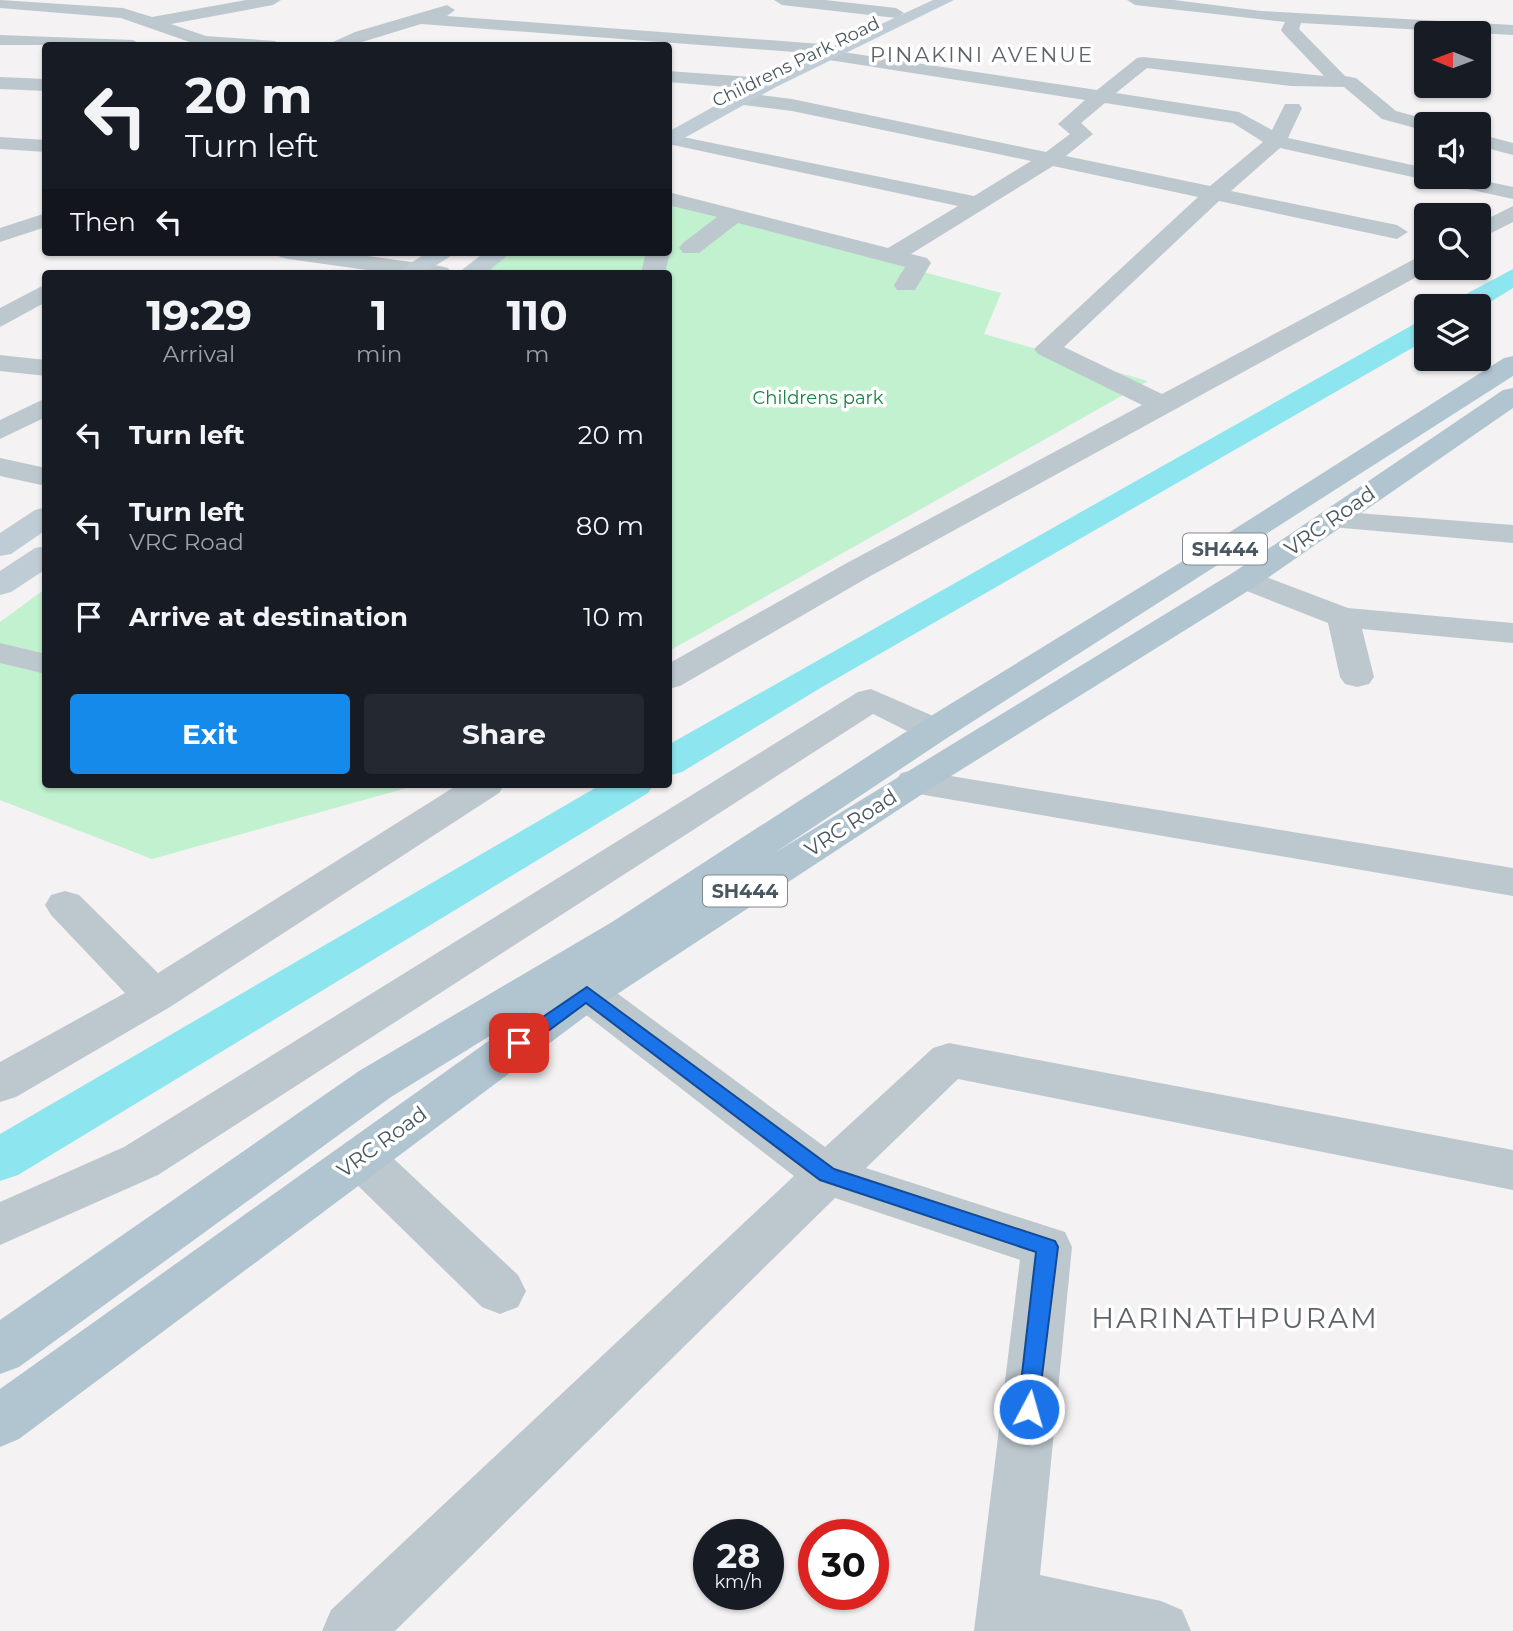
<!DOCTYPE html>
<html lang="en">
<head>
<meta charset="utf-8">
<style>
	body { margin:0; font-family:Montserrat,sans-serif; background:#242831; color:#f1f3f6; height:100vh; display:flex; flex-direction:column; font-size:26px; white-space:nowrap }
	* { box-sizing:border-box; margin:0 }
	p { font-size:23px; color:#9ea1a6 }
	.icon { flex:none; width:38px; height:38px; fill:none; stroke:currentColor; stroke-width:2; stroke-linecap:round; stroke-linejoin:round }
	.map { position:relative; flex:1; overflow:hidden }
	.panel { position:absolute; left:42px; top:270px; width:630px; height:518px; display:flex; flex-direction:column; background:#171b24; border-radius:7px; box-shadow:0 2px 5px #0004 }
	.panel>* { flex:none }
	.hud { position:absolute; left:42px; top:42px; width:630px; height:214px; border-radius:7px; box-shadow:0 2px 5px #0004; background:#171b24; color:#f1f3f6; overflow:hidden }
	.needle { width:46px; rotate:271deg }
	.buttons { position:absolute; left:1414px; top:21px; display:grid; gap:14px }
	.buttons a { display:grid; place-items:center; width:77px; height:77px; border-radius:7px; background:#171b24; box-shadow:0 2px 5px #0004; font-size:35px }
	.speed { position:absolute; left:693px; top:1519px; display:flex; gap:14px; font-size:35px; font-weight:700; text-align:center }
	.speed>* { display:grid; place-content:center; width:91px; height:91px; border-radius:50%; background:#171b24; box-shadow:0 2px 5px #0004; line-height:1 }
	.speed small { font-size:18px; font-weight:400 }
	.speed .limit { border:10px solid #d22; background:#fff; color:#111 }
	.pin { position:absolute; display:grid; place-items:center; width:60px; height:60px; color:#fff; margin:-30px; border-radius:14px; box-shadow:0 4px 10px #0006 }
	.me { position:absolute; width:77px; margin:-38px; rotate:6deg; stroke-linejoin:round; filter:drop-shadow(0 0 5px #0008) }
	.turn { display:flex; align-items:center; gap:24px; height:147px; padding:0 28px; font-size:32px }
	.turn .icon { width:91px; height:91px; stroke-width:2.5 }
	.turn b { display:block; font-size:49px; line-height:60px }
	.then { display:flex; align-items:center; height:66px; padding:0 28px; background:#0003; gap:14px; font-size:26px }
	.eta { display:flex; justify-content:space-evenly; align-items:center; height:119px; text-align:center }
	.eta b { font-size:42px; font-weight:700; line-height:49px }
	.button { display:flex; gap:14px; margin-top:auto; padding:14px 28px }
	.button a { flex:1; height:80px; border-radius:7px; background:#168aea; color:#fff; font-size:28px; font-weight:700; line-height:80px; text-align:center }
	.button a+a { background:#242831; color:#f1f3f6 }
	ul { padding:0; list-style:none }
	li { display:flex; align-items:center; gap:21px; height:91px; padding:0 28px }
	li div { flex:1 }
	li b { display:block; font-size:26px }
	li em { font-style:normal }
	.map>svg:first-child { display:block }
</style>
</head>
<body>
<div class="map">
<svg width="1513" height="1631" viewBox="0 0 1513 1631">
	<rect width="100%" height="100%" fill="#f4f2f2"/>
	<!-- green -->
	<g fill="#c1f1ce">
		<path d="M 669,203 L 1001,293 L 984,334 L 1148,381 L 669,651 L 668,273 L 483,273 L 513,252 L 668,252 Z"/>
		<path d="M 45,589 L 46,784 L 421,784 L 152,859 L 0,800 L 0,622 Z"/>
	</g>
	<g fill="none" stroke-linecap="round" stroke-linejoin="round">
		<!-- canal -->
		<g fill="#8de5ef" fill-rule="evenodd">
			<path d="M 1513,269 L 1513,288 L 1479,309 L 1479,306 L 1452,306 L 1455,300 Z"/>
			<path d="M 1426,321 L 1426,340 L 822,687 L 682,772 L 668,776 L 668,745 L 1416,323 Z"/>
			<path d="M 602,784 L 654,784 L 648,793 L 18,1175 L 0,1181 L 0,1134 Z"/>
		</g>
		<!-- street -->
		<g fill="#bdc8ce" fill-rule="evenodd">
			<path d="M 0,0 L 123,8 L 152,17 L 246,0 L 281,0 L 273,5 L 171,24 L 206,36 L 275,41 L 283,46 L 201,46 L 121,18 L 0,8 Z"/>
			<path d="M 774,0 L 825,0 L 896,8 L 904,13 L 896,18 L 782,5 Z"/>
			<path d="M 1127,0 L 1174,0 L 1261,11 L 1513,25 L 1513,35 L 1301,23 L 1299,29 L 1345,76 L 1356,78 L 1396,111 L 1433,121 L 1435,124 L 1426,124 L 1426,131 L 1382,119 L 1344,87 L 1291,86 L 1147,68 L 1116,93 L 1239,112 L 1272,130 L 1285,104 L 1299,104 L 1302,108 L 1288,138 L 1426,168 L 1426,177 L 1466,177 L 1513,187 L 1513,199 L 1280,148 L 1231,191 L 1397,225 L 1408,232 L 1397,239 L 1219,201 L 1064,347 L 1162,394 L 1418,257 L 1426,255 L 1426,268 L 1433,268 L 867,578 L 680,686 L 668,689 L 668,664 L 845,564 L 1142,405 L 1038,354 L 1034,349 L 1198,197 L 1053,166 L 911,254 L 927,258 L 931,263 L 915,290 L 897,290 L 894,285 L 905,267 L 738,223 L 699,253 L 683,253 L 679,248 L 683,243 L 717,217 L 668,205 L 668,192 L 888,248 L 958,206 L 673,145 L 668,144 L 668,134 L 974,196 L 1031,161 L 792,111 L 744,105 L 734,99 L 744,93 L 792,99 L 1046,152 L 1070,134 L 1058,124 L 1085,100 L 829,60 L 821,54 L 421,24 L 349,46 L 324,46 L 355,32 L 447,5 L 455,10 L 447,16 L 821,44 L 829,50 L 1097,90 L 1137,58 L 1143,57 L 1324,76 L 1284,34 L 1281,30 L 1285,22 L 1135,5 ZM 1105,103 L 1233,123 L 1263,142 L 1210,186 L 1066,156 L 1093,134 L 1081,123 Z"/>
			<path d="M 0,35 L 133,40 L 142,45 L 0,45 Z"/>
			<path d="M 668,71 L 751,77 L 760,83 L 751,89 L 668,82 Z"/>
			<path d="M 0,77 L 46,79 L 46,91 L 0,89 Z"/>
			<path d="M 1479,134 L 1513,143 L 1513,155 L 1479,146 Z"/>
			<path d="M 0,137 L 46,140 L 46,152 L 0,149 Z"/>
			<path d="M 1513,206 L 1513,222 L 1479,239 L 1479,223 Z"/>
			<path d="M 46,213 L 46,227 L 0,242 L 0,228 Z"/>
			<path d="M 668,250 L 670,252 L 665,273 L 641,273 L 646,252 Z"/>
			<path d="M 276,252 L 339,252 L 440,266 L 448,268 L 452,273 L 389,273 L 288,259 L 280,257 Z"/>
			<path d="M 46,284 L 46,302 L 0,327 L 0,308 Z"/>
			<path d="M 0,355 L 46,360 L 46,376 L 0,371 Z"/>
			<path d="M 46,398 L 46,417 L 0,439 L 0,420 Z"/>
			<path d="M 0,458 L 46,468 L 46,486 L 0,476 Z"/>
			<path d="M 1331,511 L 1513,525 L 1513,543 L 1320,526 L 1316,520 L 1320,514 Z"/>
			<path d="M 1245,569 L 1348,608 L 1513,623 L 1513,643 L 1362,629 L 1374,677 L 1369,684 L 1357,687 L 1345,684 L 1340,677 L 1328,623 L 1234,586 L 1229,579 L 1234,572 Z"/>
			<path d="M 0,643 L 46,654 L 46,674 L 0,663 Z"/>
			<path d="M 871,689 L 947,722 L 952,730 L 947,738 L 934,741 L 921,738 L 873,714 L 158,1175 L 0,1245 L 0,1202 L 124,1147 L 858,692 Z"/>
			<path d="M 914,770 L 1513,868 L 1513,896 L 901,791 L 895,782 L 901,773 Z"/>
			<path d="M 459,784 L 505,784 L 499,793 L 170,1007 L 16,1097 L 0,1102 L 0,1062 L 125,993 L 51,915 L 45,905 L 51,895 L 65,891 L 79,895 L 158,973 Z"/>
			<path d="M 587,977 L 602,982 L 825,1147 L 933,1048 L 949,1043 L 1513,1150 L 1513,1190 L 958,1079 L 866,1168 L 1065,1232 L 1072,1247 L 1040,1575 L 1161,1601 L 1182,1610 L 1191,1631 L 974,1631 L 1020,1260 L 835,1198 L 395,1631 L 322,1631 L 331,1610 L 794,1176 L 572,1004 L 565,993 L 572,982 Z"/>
			<path d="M 361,1139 L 378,1144 L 518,1275 L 526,1291 L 518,1307 L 500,1314 L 482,1307 L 344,1172 L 337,1158 L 344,1144 Z"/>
		</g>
		<!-- secondary -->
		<g fill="#bfccd5" fill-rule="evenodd">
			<path d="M 933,0 L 954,0 L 776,87 L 668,147 L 668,132 L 763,79 Z"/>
			<path d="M 428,252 L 457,252 L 424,273 L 395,273 Z"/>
			<path d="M 485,252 L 512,252 L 486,273 L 458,273 Z"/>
			<path d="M 46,507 L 46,530 L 11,554 L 0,556 L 0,533 L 35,510 Z"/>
			<path d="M 46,546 L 46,569 L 11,592 L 0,595 L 0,571 L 35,548 Z"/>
		</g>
		<!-- primary -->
		<path fill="#b1c5d1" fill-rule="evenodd" d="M 1513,356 L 1513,376 L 947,738 L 776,852 L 1234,572 L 1503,390 L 1513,388 L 1513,408 L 1256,586 L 927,791 L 602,1004 L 19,1439 L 0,1447 L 0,1389 L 532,1010 L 391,1097 L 19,1367 L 0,1374 L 0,1320 L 359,1071 L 612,922 L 921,722 L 1222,537 L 1504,358 Z"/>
	</g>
	<!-- route -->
	<path fill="#1a73e8" stroke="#114b97" stroke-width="2" d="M 587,987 L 834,1169 L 1055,1241 L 1058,1247 L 1037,1416 L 1029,1419 L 1021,1416 L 1018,1409 L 1036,1252 L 820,1180 L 586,1003 L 525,1048 L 512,1048 L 509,1043 L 512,1038 Z"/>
	<g text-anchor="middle" stroke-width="7" stroke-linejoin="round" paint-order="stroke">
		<!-- far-street labels -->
		<g font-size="18" fill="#495860" stroke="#fff">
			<text transform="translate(796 62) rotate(-26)" y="6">Childrens Park Road</text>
		</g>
		<!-- far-park labels -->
		<g font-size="18" fill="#158541" stroke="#fff">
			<text x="818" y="404">Childrens park</text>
		</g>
		<!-- shield labels -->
		<g fill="#fff" stroke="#808a90" stroke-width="2">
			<rect x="1183" y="533.5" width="84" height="31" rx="5"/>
			<rect x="703" y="875.5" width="84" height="31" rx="5"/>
		</g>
		<g font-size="19" font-weight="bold" fill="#495860">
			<text x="1225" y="556">SH444</text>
			<text x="745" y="898">SH444</text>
		</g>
		<!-- far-quarter labels -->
		<g font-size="21" letter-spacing="2" fill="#5e6367" stroke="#fff">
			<text x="982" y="62">PINAKINI AVENUE</text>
		</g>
		<!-- street labels -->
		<g font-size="21" fill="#495860" stroke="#fff">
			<text transform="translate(1330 521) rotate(-35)" y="7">VRC Road</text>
			<text transform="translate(851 823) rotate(-33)" y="7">VRC Road</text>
			<text transform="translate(382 1142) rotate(-36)" y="7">VRC Road</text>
		</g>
		<!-- near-quarter labels -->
		<g font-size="28" letter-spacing="2" fill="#5e6367" stroke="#fff">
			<text x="1235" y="1328">HARINATHPURAM</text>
		</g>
	</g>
</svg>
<div class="buttons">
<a><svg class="needle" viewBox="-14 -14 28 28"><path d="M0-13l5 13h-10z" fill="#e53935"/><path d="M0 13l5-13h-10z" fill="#9ea1a6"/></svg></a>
<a><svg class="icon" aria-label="sound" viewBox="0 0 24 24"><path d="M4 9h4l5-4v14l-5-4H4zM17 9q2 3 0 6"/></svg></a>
<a><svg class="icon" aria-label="search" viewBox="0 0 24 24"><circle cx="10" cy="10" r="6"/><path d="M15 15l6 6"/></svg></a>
<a><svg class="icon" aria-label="layers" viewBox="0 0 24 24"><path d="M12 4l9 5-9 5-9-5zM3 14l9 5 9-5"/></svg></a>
</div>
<div class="speed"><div>28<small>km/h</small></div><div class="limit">30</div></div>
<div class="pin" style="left:519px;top:1043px;background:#d93025"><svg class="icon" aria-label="arrive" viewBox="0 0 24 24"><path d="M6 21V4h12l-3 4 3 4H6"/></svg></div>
<svg class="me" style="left:1029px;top:1409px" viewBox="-20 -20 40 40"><circle r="17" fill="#1a73e8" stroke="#fff" stroke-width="3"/><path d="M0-11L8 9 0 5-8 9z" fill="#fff"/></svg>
<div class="hud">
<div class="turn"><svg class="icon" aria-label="left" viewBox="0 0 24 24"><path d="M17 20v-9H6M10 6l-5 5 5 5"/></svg><div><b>20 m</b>Turn left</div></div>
<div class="then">Then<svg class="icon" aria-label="left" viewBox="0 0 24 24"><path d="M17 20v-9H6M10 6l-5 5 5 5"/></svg></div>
</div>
<section class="panel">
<div class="eta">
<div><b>19:29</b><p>Arrival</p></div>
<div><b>1</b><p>min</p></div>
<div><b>110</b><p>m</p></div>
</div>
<ul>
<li><svg class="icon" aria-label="left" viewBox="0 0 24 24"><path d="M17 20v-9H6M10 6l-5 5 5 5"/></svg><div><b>Turn left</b></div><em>20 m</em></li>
<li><svg class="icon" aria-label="left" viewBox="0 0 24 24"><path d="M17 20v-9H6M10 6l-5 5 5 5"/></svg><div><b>Turn left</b><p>VRC Road</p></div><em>80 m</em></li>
<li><svg class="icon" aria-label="arrive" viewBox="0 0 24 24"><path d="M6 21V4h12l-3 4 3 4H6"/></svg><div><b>Arrive at destination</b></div><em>10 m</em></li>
</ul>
<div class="button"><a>Exit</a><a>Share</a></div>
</section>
</div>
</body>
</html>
